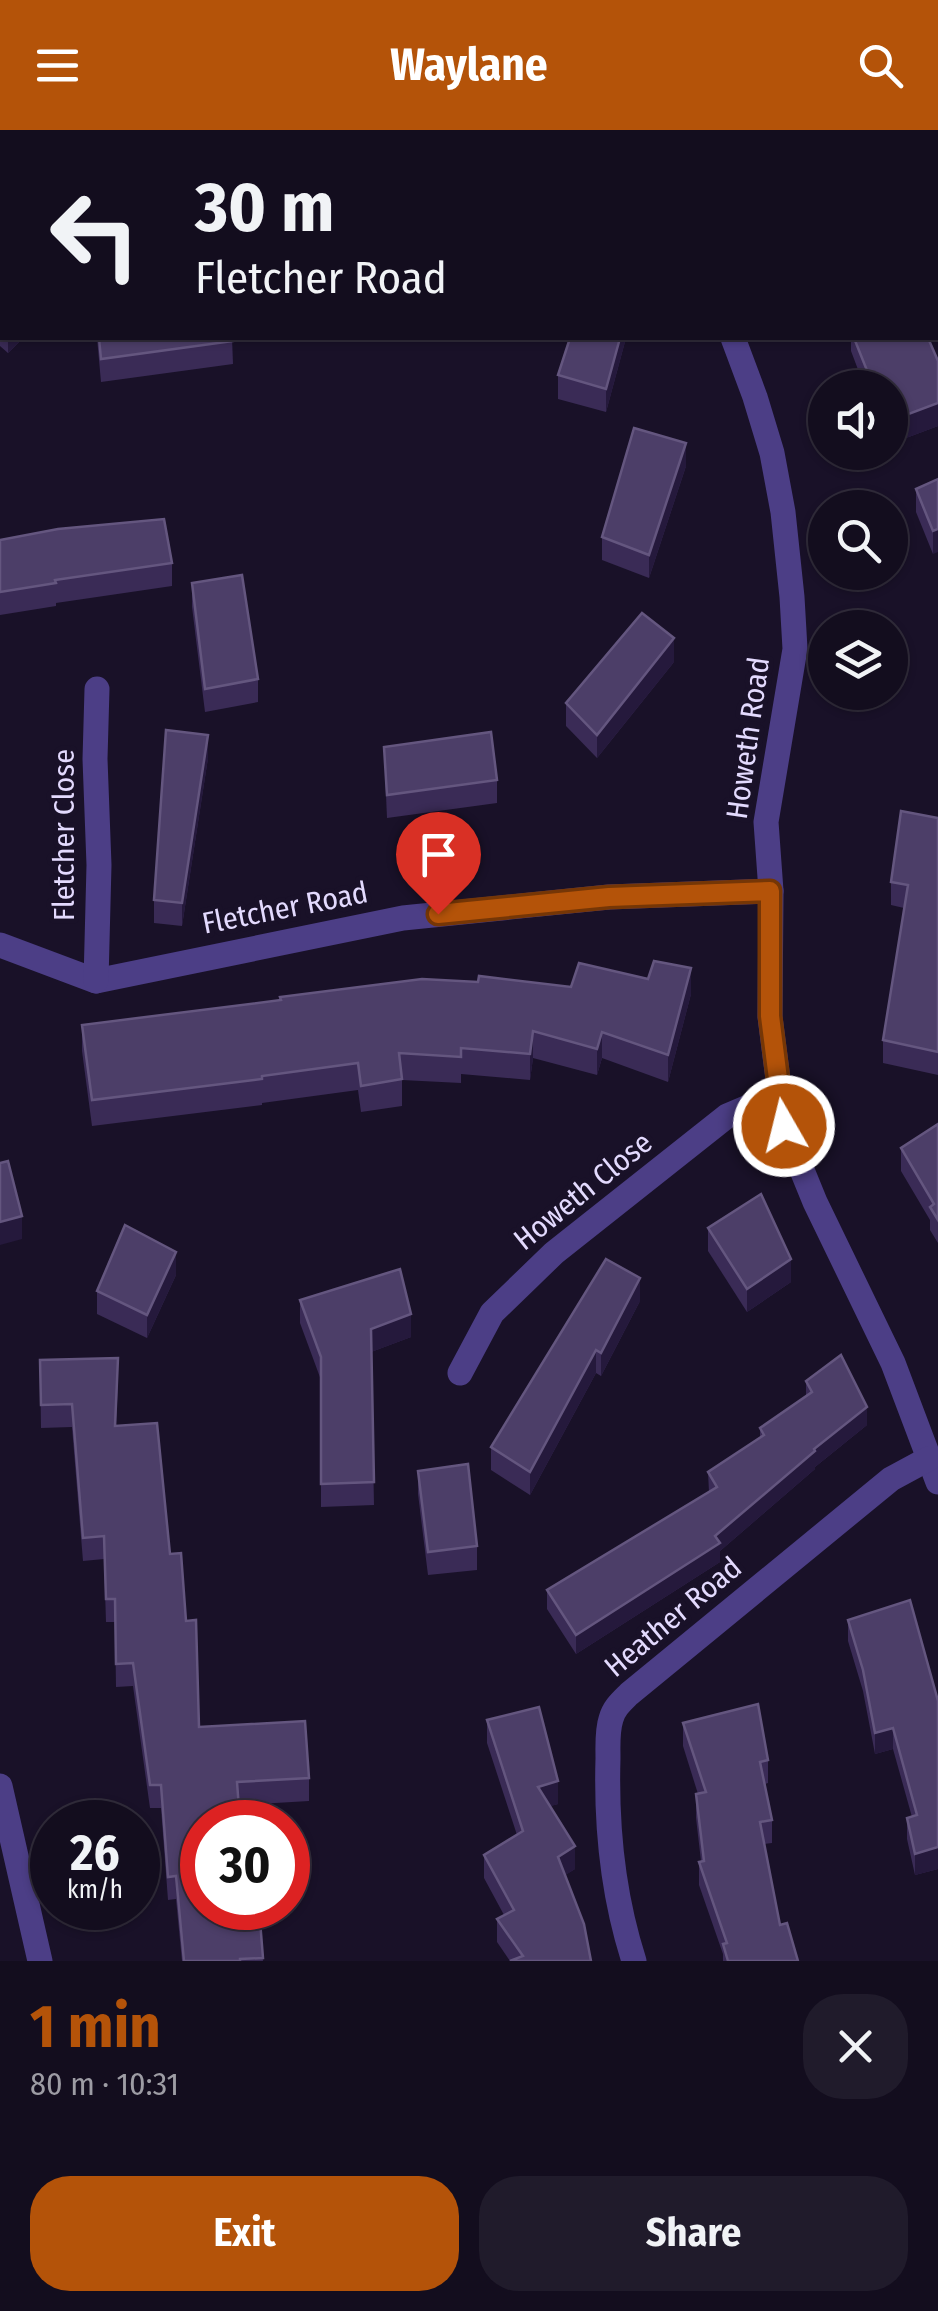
<!DOCTYPE html>
<html lang="en">
<head>
<meta charset="utf-8">
<style>
	body { margin:0; font-family:"Fira Sans Condensed",sans-serif; background:#201b2b; color:#f1f3f6; height:100vh; display:flex; flex-direction:column; font-size:38px; white-space:nowrap }
	* { box-sizing:border-box; margin:0 }
	p { font-size:32px; color:#9d9ca4 }
	.icon { flex:none; width:55px; height:55px; fill:none; stroke:currentColor; stroke-width:2; stroke-linecap:round; stroke-linejoin:round }
	.map { position:relative; height:1831px; overflow:hidden }
	.sheet { display:flex; flex-direction:column; background:#130d1e; flex:1 }
	.sheet>* { flex:none }
	.guide { position:absolute; left:0px; top:0px; width:940px; height:210px; box-shadow:0 2px 8px #0004,0 0 0 2px #322d3c; background:#130d1e; color:#f1f3f6; overflow:hidden }
	.buttons { position:absolute; left:808px; top:240px; display:grid; gap:20px }
	.buttons a { display:grid; place-items:center; width:100px; height:100px; border-radius:50%; background:#130d1e; box-shadow:0 2px 8px #0004,0 0 0 2px #322d3c; font-size:50px }
	.speed { position:absolute; left:30px; top:1670px; display:flex; gap:20px; font-size:50px; font-weight:700; text-align:center }
	.speed>* { display:grid; place-content:center; width:130px; height:130px; border-radius:50%; background:#130d1e; box-shadow:0 2px 8px #0004,0 0 0 2px #322d3c; line-height:1 }
	.speed small { font-size:25px; font-weight:400 }
	.speed .limit { border:15px solid #d22; background:#fff; color:#111 }
	.pin { position:absolute; display:grid; place-items:center; width:85px; height:85px; color:#fff; margin:-102px -42px; border-radius:50% 50% 50% 0; rotate:-45deg; box-shadow:0 0 10px #0007 }
	.pin .icon { rotate:45deg }
	.me { position:absolute; width:110px; margin:-55px; rotate:352deg; stroke-linejoin:round; filter:drop-shadow(0 0 8px #0008) }
	.turn { display:flex; align-items:center; gap:35px; height:210px; padding:0 30px; font-size:45px }
	.turn .icon { width:130px; height:130px; stroke-width:2.5 }
	.turn b { display:block; font-size:70px; line-height:85px }
	.round { display:grid; place-items:center; flex:none; width:105px; height:105px; border-radius:40px; background:#201b2b }
	.summary { display:flex; align-items:center; justify-content:space-between; height:170px; padding:0 30px }
	h1 { font-size:60px; font-weight:700; line-height:75px; color:#b45309 }
	.button { display:flex; gap:20px; margin-top:auto; padding:20px 30px }
	.button a { flex:1; height:115px; border-radius:40px; background:#b45309; color:#fff; font-size:40px; font-weight:700; line-height:115px; text-align:center }
	.button a+a { background:#201b2b; color:#f1f3f6 }
	header { display:flex; justify-content:space-between; align-items:center; height:130px; padding:0 30px; background:#b45309; color:#fff; font-size:45px; font-weight:700 }
	.map>svg:first-child { display:block }
</style>
</head>
<body>
<header><svg class="icon" aria-label="menu" viewBox="0 0 24 24"><path d="M4 6h16M4 12h16M4 18h16"/></svg>Waylane<svg class="icon" aria-label="search" viewBox="0 0 24 24"><circle cx="10" cy="10" r="6"/><path d="M15 15l6 6"/></svg></header>
<div class="map">
<svg width="938" height="1831" viewBox="0 0 938 1831">
	<rect width="100%" height="100%" fill="#191128"/>
	<g fill="none" stroke-linecap="round" stroke-linejoin="round">
		<!-- minor -->
		<g stroke="#4c3e86" stroke-width="25">
			<path d="M 21,0 L 24,2"/>
			<path d="M 657,0 L 658,2"/>
			<path d="M 733,208 L 755,267 L 772,323 L 783,382 L 792,467 L 795,519 L 766,692 L 771,761 L 770,887 L 784,996 L 815,1072 L 893,1233 L 938,1352"/>
			<path d="M 0,815 L 96,851 L 403,788 L 609,767 L 771,761"/>
			<path d="M 96,851 L 99,735 L 95,629 L 97,559"/>
			<path d="M 460,1243 L 492,1183 L 554,1123 L 727,986 L 779,964"/>
			<path d="M 0,1656 L 40,1831"/>
			<path d="M 634,1831 C 613,1766 606,1696 608,1628 C 608,1615 607,1601 611,1589 C 614,1578 621,1572 629,1564 L 891,1349 L 928,1329"/>
		</g>
	</g>
	<!-- wall -->
	<g fill="#3a2b56">
		<path d="M 486,0 L 565,0 L 566,2 L 492,2 Z"/>
		<path d="M 0,64 L 2,67 L 2,208 L 23,208 L 8,223 L 0,216 Z"/>
		<path d="M 97,208 L 232,208 L 233,234 L 101,252 Z"/>
		<path d="M 570,208 L 626,208 L 606,282 L 558,269 L 558,245 Z"/>
		<path d="M 851,208 L 928,208 L 938,296 L 890,314 L 890,258 L 865,258 L 851,221 Z"/>
		<path d="M 686,336 L 649,448 L 602,430 L 602,407 Z"/>
		<path d="M 938,349 L 933,424 L 916,382 L 916,359 Z"/>
		<path d="M 0,410 L 172,433 L 172,456 L 56,473 L 56,476 L 0,485 Z"/>
		<path d="M 192,453 L 258,549 L 258,572 L 205,582 L 192,477 Z"/>
		<path d="M 674,532 L 597,628 L 566,596 L 566,573 Z"/>
		<path d="M 384,617 L 497,650 L 497,673 L 387,688 Z"/>
		<path d="M 208,628 L 182,796 L 154,793 L 154,770 Z"/>
		<path d="M 938,688 L 938,945 L 883,933 L 883,910 L 904,778 L 891,775 L 891,752 Z"/>
		<path d="M 571,857 L 691,864 L 668,952 L 602,928 L 597,945 L 533,928 L 530,950 L 461,944 L 461,953 L 402,950 L 402,976 L 361,982 L 358,960 L 262,973 L 262,975 L 92,996 L 82,921 L 82,895 Z"/>
		<path d="M 938,994 L 938,1113 L 930,1100 L 930,1090 L 901,1041 L 901,1018 Z"/>
		<path d="M 708,1098 L 791,1152 L 747,1182 L 708,1121 Z"/>
		<path d="M 176,1145 L 147,1208 L 97,1184 L 97,1161 Z"/>
		<path d="M 300,1170 L 411,1207 L 371,1222 L 374,1375 L 321,1377 L 321,1250 L 300,1193 Z"/>
		<path d="M 640,1171 L 601,1246 L 596,1243 L 530,1365 L 491,1340 L 491,1317 L 536,1246 Z"/>
		<path d="M 40,1230 L 118,1251 L 116,1296 L 170,1424 L 186,1491 L 199,1597 L 309,1648 L 309,1671 L 239,1675 L 202,1778 L 259,1778 L 263,1831 L 182,1831 L 176,1769 L 168,1770 L 161,1678 L 150,1678 L 133,1556 L 116,1557 L 115,1492 L 106,1492 L 104,1429 L 83,1431 L 72,1297 L 41,1298 Z"/>
		<path d="M 806,1251 L 867,1295 L 815,1337 L 815,1339 L 720,1421 L 720,1432 L 576,1524 L 547,1479 L 547,1460 L 709,1362 L 708,1342 L 760,1307 L 760,1298 L 806,1267 Z"/>
		<path d="M 418,1341 L 477,1416 L 477,1440 L 428,1445 L 418,1364 Z"/>
		<path d="M 848,1490 L 938,1571 L 938,1739 L 915,1745 L 907,1709 L 907,1688 L 912,1687 L 893,1619 L 875,1624 L 863,1561 L 848,1511 Z"/>
		<path d="M 487,1590 L 558,1674 L 550,1676 L 575,1739 L 565,1745 L 591,1831 L 510,1831 L 497,1812 L 497,1789 L 504,1785 L 484,1748 L 484,1725 L 517,1705 L 487,1613 Z"/>
		<path d="M 683,1593 L 768,1630 L 768,1653 L 765,1654 L 772,1690 L 772,1713 L 764,1714 L 780,1795 L 798,1831 L 723,1831 L 723,1824 L 699,1755 L 699,1732 L 701,1731 L 696,1688 L 696,1664 L 698,1664 L 683,1616 Z"/>
	</g>
	<!-- shaded-wall -->
	<g fill="#25193c">
		<path d="M 8,208 L 23,208 L 8,223 Z"/>
		<path d="M 620,208 L 626,208 L 606,282 L 606,259 Z"/>
		<path d="M 938,273 L 938,296 L 890,314 L 890,291 Z"/>
		<path d="M 686,313 L 686,336 L 649,448 L 649,425 Z"/>
		<path d="M 938,399 L 938,422 L 933,424 L 933,401 Z"/>
		<path d="M 674,508 L 674,532 L 597,628 L 597,605 Z"/>
		<path d="M 208,605 L 208,628 L 182,796 L 182,773 Z"/>
		<path d="M 691,838 L 691,864 L 668,952 L 668,925 Z"/>
		<path d="M 533,901 L 533,928 L 530,950 L 530,924 Z"/>
		<path d="M 602,902 L 602,928 L 597,945 L 597,919 Z"/>
		<path d="M 22,1086 L 22,1109 L 0,1115 L 0,1092 Z"/>
		<path d="M 176,1122 L 176,1145 L 147,1208 L 147,1185 Z"/>
		<path d="M 791,1129 L 791,1152 L 747,1182 L 747,1159 Z"/>
		<path d="M 640,1148 L 640,1171 L 601,1246 L 601,1223 Z"/>
		<path d="M 411,1184 L 411,1207 L 371,1222 L 371,1199 Z"/>
		<path d="M 596,1220 L 596,1243 L 530,1365 L 530,1342 Z"/>
		<path d="M 867,1277 L 867,1295 L 815,1337 L 815,1339 L 720,1421 L 720,1432 L 576,1524 L 576,1505 L 715,1406 L 814,1319 Z"/>
		<path d="M 893,1598 L 893,1619 L 875,1624 L 875,1603 Z"/>
		<path d="M 558,1651 L 558,1674 L 538,1680 L 538,1657 Z"/>
		<path d="M 575,1716 L 575,1739 L 558,1750 L 558,1727 Z"/>
		<path d="M 938,1717 L 938,1739 L 915,1745 L 915,1724 Z"/>
	</g>
	<!-- building -->
	<g fill="#4c3e68" stroke="#64567f" stroke-width="2.5">
		<path d="M 517,0 L 565,0 L 566,2 L 518,2 Z"/>
		<path d="M 786,0 L 855,0 L 856,2 L 786,2 Z"/>
		<path d="M 0,64 L 2,67 L 2,195 L 0,192 Z"/>
		<path d="M 99,208 L 232,208 L 233,211 L 101,229 Z"/>
		<path d="M 570,208 L 620,208 L 606,259 L 558,245 Z"/>
		<path d="M 854,208 L 928,208 L 938,231 L 938,273 L 890,291 L 890,258 L 874,258 Z"/>
		<path d="M 634,298 L 686,313 L 649,425 L 602,407 Z"/>
		<path d="M 938,349 L 938,399 L 933,401 L 916,359 Z"/>
		<path d="M 164,389 L 172,433 L 55,450 L 56,453 L 0,462 L 0,410 L 58,399 Z"/>
		<path d="M 242,445 L 258,549 L 205,559 L 192,453 Z"/>
		<path d="M 642,483 L 674,508 L 597,605 L 566,573 Z"/>
		<path d="M 166,600 L 208,605 L 182,773 L 154,770 Z"/>
		<path d="M 491,602 L 497,650 L 387,665 L 384,617 Z"/>
		<path d="M 901,681 L 938,688 L 938,922 L 883,910 L 908,755 L 891,752 Z"/>
		<path d="M 654,831 L 691,838 L 668,925 L 602,902 L 597,919 L 533,901 L 530,924 L 461,918 L 461,927 L 399,923 L 402,949 L 361,956 L 358,933 L 262,946 L 262,949 L 92,970 L 82,895 L 281,870 L 280,867 L 422,849 L 478,852 L 479,846 L 571,857 L 579,833 L 648,849 Z"/>
		<path d="M 938,994 L 938,1090 L 930,1077 L 934,1074 L 901,1018 Z"/>
		<path d="M 8,1031 L 22,1086 L 0,1092 L 0,1033 Z"/>
		<path d="M 761,1064 L 791,1129 L 747,1159 L 708,1098 Z"/>
		<path d="M 125,1095 L 176,1122 L 147,1185 L 97,1161 Z"/>
		<path d="M 606,1129 L 640,1148 L 601,1223 L 596,1220 L 530,1342 L 491,1317 Z"/>
		<path d="M 400,1139 L 411,1184 L 371,1199 L 374,1352 L 321,1354 L 321,1227 L 300,1170 Z"/>
		<path d="M 841,1225 L 867,1277 L 814,1319 L 815,1321 L 715,1406 L 720,1413 L 576,1505 L 547,1460 L 717,1357 L 708,1342 L 764,1305 L 760,1298 L 812,1262 L 806,1251 Z"/>
		<path d="M 118,1228 L 115,1296 L 157,1293 L 170,1424 L 181,1423 L 186,1491 L 196,1490 L 199,1597 L 305,1591 L 309,1648 L 237,1652 L 240,1692 L 202,1692 L 202,1778 L 259,1778 L 263,1828 L 240,1829 L 240,1831 L 184,1831 L 176,1746 L 168,1747 L 161,1655 L 150,1655 L 133,1533 L 116,1534 L 115,1469 L 106,1469 L 104,1406 L 83,1408 L 72,1274 L 41,1275 L 40,1230 Z"/>
		<path d="M 468,1334 L 477,1416 L 428,1422 L 418,1341 Z"/>
		<path d="M 910,1470 L 938,1571 L 938,1717 L 915,1724 L 907,1688 L 917,1685 L 893,1598 L 875,1603 L 863,1540 L 848,1490 Z"/>
		<path d="M 758,1574 L 768,1630 L 760,1632 L 772,1690 L 760,1692 L 780,1795 L 787,1793 L 798,1831 L 728,1831 L 723,1814 L 727,1813 L 699,1732 L 704,1731 L 696,1664 L 706,1662 L 683,1593 Z"/>
		<path d="M 539,1577 L 558,1651 L 538,1657 L 575,1716 L 558,1727 L 584,1794 L 591,1831 L 510,1831 L 523,1826 L 497,1789 L 514,1780 L 484,1725 L 523,1701 L 487,1590 Z"/>
	</g>
	<g fill="none" stroke-linecap="round" stroke-linejoin="round">
		<!-- route casing -->
		<g stroke="#753606" stroke-width="25">
			<path id="route" d="M 438,784 L 609,767 L 770,761 L 770,886 L 784,996"/>
		</g>
		<!-- route -->
		<use href="#route" stroke="#b45309" stroke-width="18"/>
	</g>
	<g text-anchor="middle" stroke-width="10" stroke-linejoin="round" paint-order="stroke">
		<!-- street labels -->
		<g font-size="30" fill="#e3dafe" stroke="#191128">
			<text transform="translate(748 608) rotate(-82)" y="10">Howeth Road</text>
			<text transform="translate(64 705) rotate(-90)" y="10">Fletcher Close</text>
			<text transform="translate(285 778) rotate(-11)" y="10">Fletcher Road</text>
			<text transform="translate(583 1061) rotate(-39)" y="10">Howeth Close</text>
			<text transform="translate(673 1487) rotate(-40)" y="10">Heather Road</text>
		</g>
	</g>
</svg>
<div class="buttons">
<a><svg class="icon" aria-label="sound" viewBox="0 0 24 24"><path d="M4 9h4l5-4v14l-5-4H4zM17 9q2 3 0 6"/></svg></a>
<a><svg class="icon" aria-label="search" viewBox="0 0 24 24"><circle cx="10" cy="10" r="6"/><path d="M15 15l6 6"/></svg></a>
<a><svg class="icon" aria-label="layers" viewBox="0 0 24 24"><path d="M12 4l9 5-9 5-9-5zM3 14l9 5 9-5"/></svg></a>
</div>
<div class="speed"><div>26<small>km/h</small></div><div class="limit">30</div></div>
<div class="pin" style="left:438px;top:784px;background:#d93025"><svg class="icon" aria-label="arrive" viewBox="0 0 24 24"><path d="M6 21V4h12l-3 4 3 4H6"/></svg></div>
<svg class="me" style="left:784px;top:996px" viewBox="-20 -20 40 40"><circle r="17" fill="#b45309" stroke="#fff" stroke-width="3"/><path d="M0-11L8 9 0 5-8 9z" fill="#fff"/></svg>
<div class="guide">
<div class="turn"><svg class="icon" aria-label="left" viewBox="0 0 24 24"><path d="M17 20v-9H6M10 6l-5 5 5 5"/></svg><div><b>30 m</b>Fletcher Road</div></div>
</div>
</div>
<section class="sheet">
<div class="summary"><div><h1>1 min</h1><p>80 m · 10:31</p></div><a class="round"><svg class="icon" aria-label="close" viewBox="0 0 24 24"><path d="M6 6l12 12M18 6L6 18"/></svg></a></div>
<div class="button"><a>Exit</a><a>Share</a></div>
</section>
</body>
</html>
